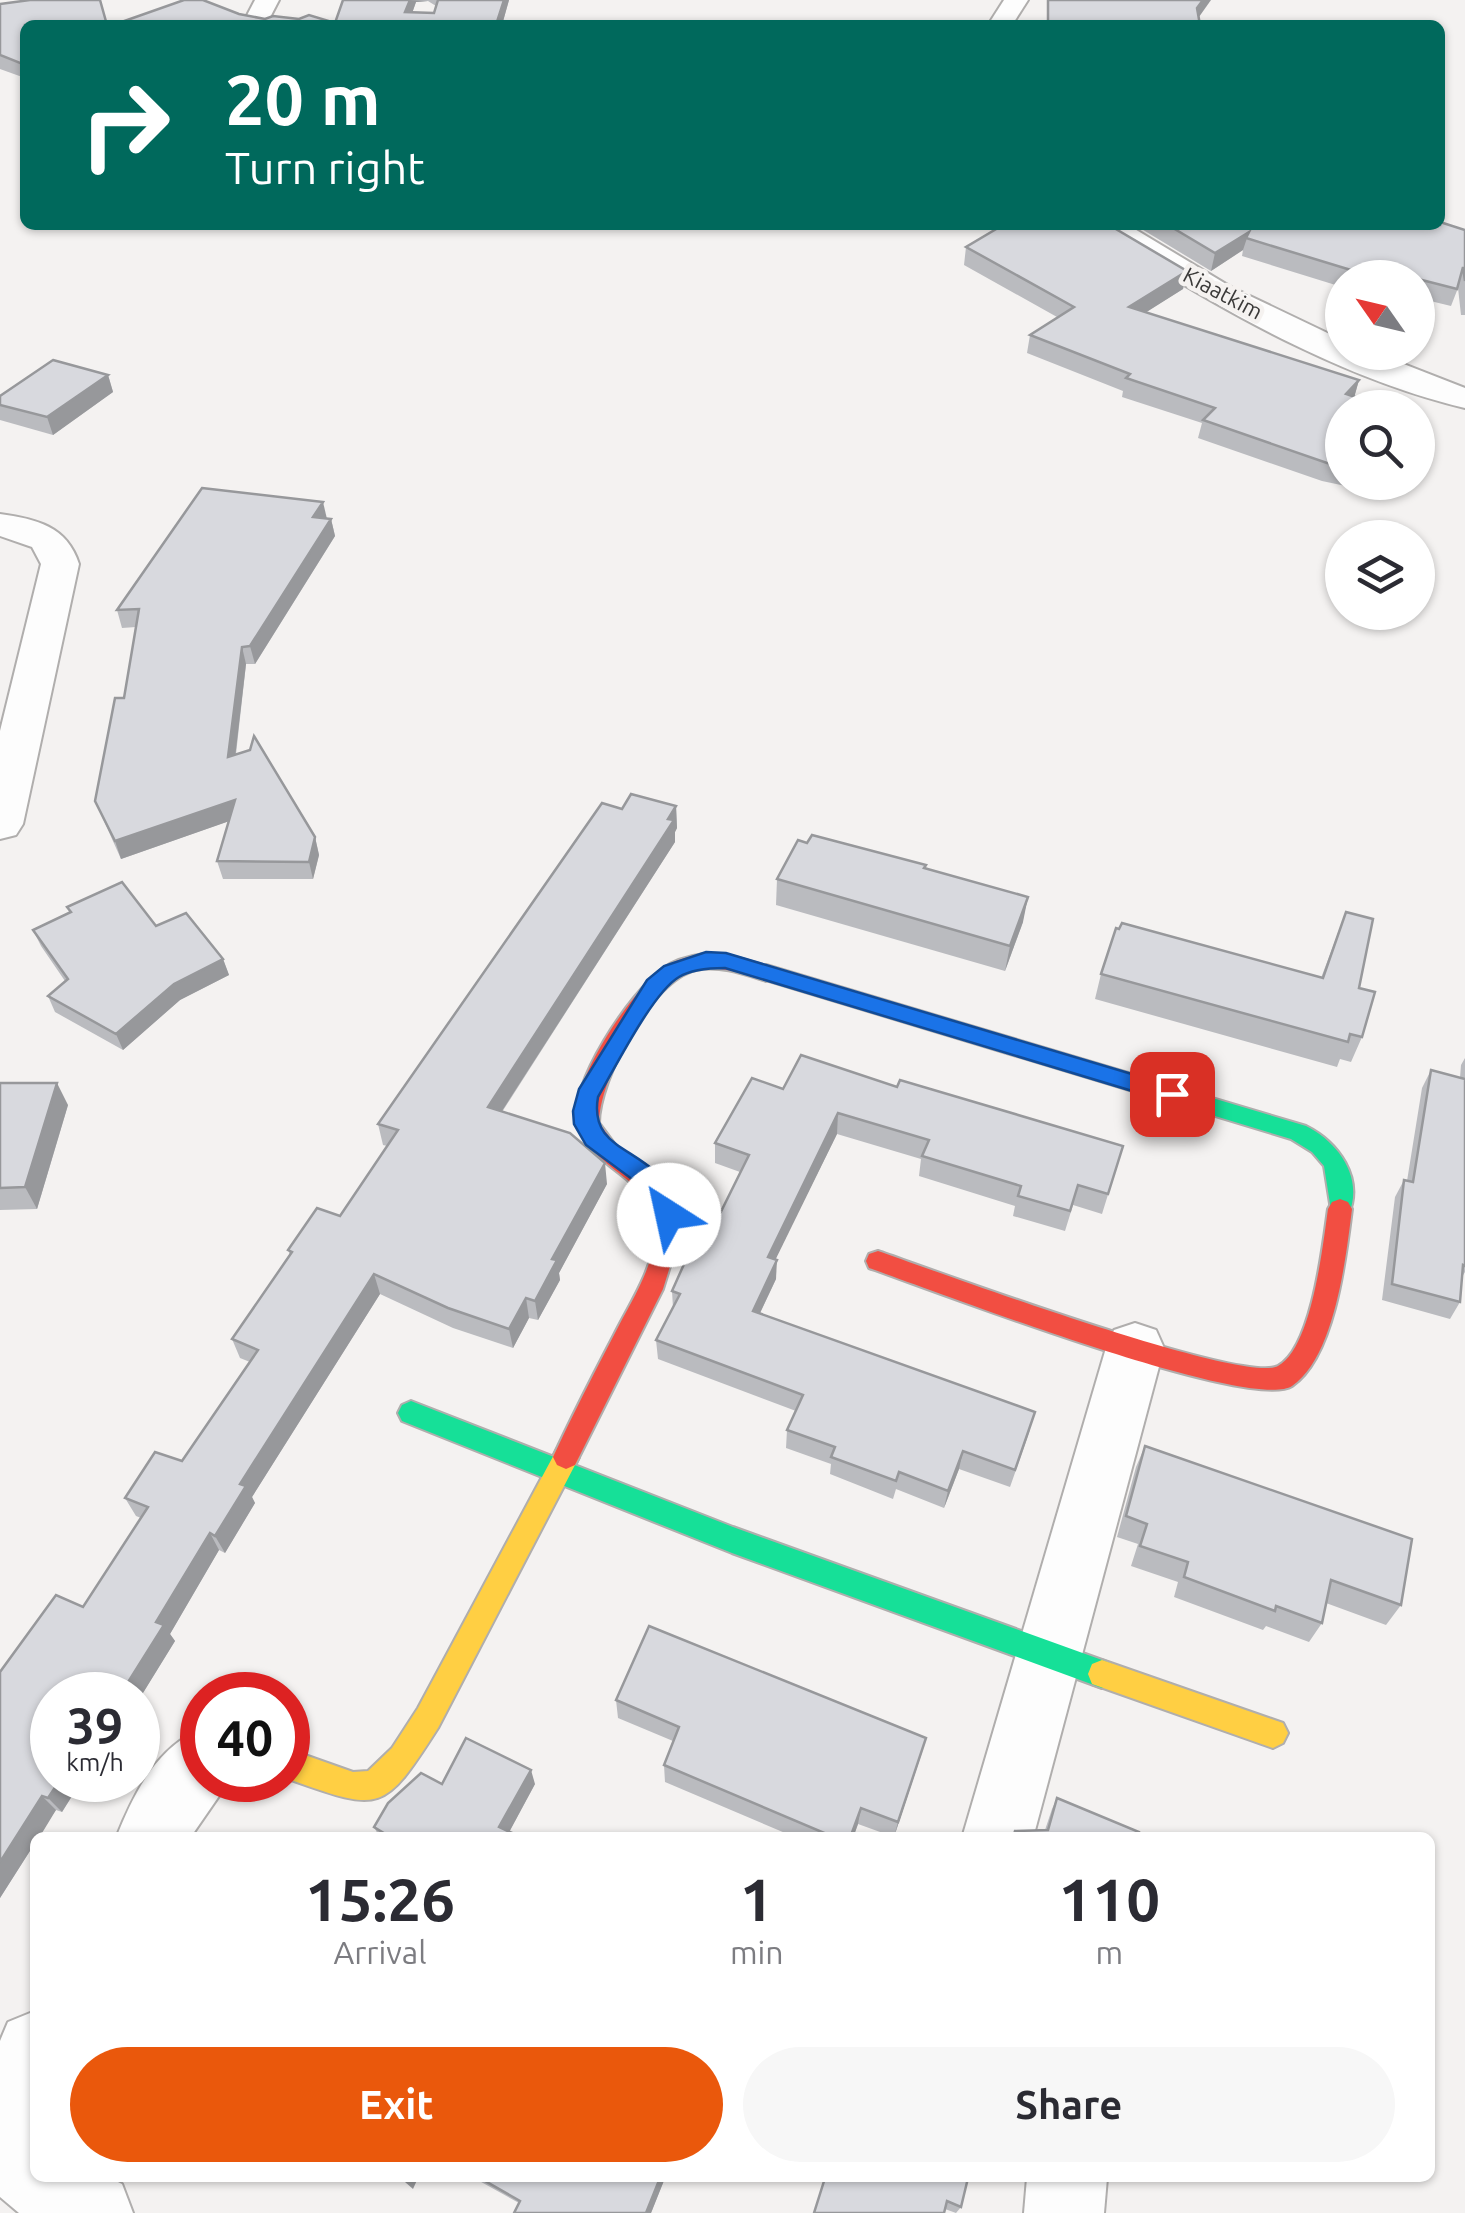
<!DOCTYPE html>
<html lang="en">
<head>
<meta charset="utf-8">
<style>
	body { margin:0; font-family:Ubuntu,sans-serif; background:#f7f7f7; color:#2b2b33; height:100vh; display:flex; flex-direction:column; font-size:38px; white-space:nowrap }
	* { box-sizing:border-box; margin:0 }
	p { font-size:32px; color:#7c7c81 }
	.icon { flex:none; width:55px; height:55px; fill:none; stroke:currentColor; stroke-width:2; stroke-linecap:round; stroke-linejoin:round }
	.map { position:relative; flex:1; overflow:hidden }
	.panel { position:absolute; left:30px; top:1832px; width:1405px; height:350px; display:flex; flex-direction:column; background:#fff; border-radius:15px; box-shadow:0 2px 8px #0004 }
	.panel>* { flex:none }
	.top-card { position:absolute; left:20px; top:20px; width:1425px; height:210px; border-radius:15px; box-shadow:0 2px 8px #0004; background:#00695c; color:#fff; overflow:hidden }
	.needle { width:65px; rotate:304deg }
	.tools { position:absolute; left:1325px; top:260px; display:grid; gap:20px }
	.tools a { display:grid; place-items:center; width:110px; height:110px; border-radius:50%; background:#fff; box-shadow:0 2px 8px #0004; font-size:50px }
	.speed { position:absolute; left:30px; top:1672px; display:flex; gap:20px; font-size:50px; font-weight:700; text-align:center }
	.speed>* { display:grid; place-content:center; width:130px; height:130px; border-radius:50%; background:#fff; box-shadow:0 2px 8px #0004; line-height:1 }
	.speed small { font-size:25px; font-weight:400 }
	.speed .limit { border:15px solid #d22; background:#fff; color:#111 }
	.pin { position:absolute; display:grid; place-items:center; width:85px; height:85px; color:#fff; margin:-42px; border-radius:20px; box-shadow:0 5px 15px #0006 }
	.me { position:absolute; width:110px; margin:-55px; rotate:325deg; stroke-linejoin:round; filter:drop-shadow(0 0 8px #0008) }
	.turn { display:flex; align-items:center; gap:35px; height:210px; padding:0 40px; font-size:45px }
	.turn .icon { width:130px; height:130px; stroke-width:2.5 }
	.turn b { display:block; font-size:70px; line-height:85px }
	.eta { display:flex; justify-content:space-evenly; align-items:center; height:170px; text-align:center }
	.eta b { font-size:60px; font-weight:700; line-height:70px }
	.action { display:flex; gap:20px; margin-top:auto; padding:20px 40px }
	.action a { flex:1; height:115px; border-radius:60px; background:#ea580c; color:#fff; font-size:40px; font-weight:700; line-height:115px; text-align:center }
	.action a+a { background:#f7f7f7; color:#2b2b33 }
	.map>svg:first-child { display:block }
</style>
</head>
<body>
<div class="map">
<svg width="1465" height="2213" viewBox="0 0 1465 2213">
	<rect width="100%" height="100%" fill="#f4f2f1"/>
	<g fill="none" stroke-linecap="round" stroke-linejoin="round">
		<!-- street casing -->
		<g stroke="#b0aead" stroke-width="4">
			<g id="street">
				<path d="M 255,0 L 279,0 L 266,25 L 242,25 Z"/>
				<path d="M 1004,0 L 1028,0 L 1012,25 L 988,25 Z"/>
				<path d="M 1092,225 L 1128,225 L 1231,287 L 1342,340 L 1342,352 L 1373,352 L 1465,388 L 1465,408 C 1352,381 1241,321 1143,260 C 1127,250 1103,240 1092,225 Z"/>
				<path d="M 0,514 C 36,519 67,526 79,564 L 23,824 L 16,835 L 0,839 L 0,731 L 41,564 L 32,547 L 0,536 Z"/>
				<path d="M 1135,1323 L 1156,1330 L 1164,1348 L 1033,1838 L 962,1838 L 1106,1348 L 1114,1330 Z"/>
				<path d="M 202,1728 L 202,1780 L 230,1780 L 190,1838 L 116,1838 C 134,1793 156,1748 202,1728 Z"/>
				<path d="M 35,2011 L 35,2178 L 110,2178 L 122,2184 L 133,2213 L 19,2213 L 0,2197 L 0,2041 L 8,2022 Z"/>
				<path d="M 1027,2178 L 1107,2178 L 1104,2213 L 1024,2213 Z"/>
			</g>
		</g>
		<!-- fast casing -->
		<g stroke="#b0aead" stroke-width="4">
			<g id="fast">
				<path d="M 766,965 L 1306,1126 C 1338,1142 1365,1178 1348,1216 L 1340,1219 L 1332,1216 L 1324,1166 L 1312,1152 L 1291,1139 L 759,978 L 755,973 L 759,968 Z"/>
				<path d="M 411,1401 L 733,1527 L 1102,1660 L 1112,1664 L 1116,1674 L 1112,1684 L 1102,1688 L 732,1553 L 402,1421 L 398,1413 L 402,1405 Z"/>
			</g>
		</g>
		<!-- slow casing -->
		<g stroke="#b0aead" stroke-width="4">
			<g id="slow">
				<path d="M 566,1445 L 575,1449 L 579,1457 L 575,1465 L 438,1728 C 383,1814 381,1812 288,1779 L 288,1749 L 353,1772 L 368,1771 L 392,1748 L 418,1708 L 557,1449 Z"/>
				<path d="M 1102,1660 L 1283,1723 L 1288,1733 L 1283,1743 L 1273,1748 L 1092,1684 L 1088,1674 L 1092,1664 Z"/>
			</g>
		</g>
		<!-- jam casing -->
		<g stroke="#b0aead" stroke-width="4">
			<g id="jam">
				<path d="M 704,954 L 735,957 L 773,968 L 777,973 L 766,981 C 744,974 720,965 696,970 C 651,980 599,1080 599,1123 L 616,1146 L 670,1191 L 680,1214 L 680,1234 L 663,1289 L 575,1465 L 566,1469 L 557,1465 L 553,1457 C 572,1416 593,1375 614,1335 C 630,1303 651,1273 655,1237 C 663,1180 593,1174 578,1125 C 566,1086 631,992 662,969 C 674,960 689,956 704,954 Z"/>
				<path d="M 1340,1199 L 1348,1202 L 1352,1209 C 1346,1257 1335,1357 1292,1386 C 1250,1413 930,1289 869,1268 L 866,1261 L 869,1254 L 878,1251 C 933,1270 1243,1385 1278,1366 C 1312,1348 1323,1244 1328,1209 L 1332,1202 Z"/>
			</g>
		</g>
		<!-- street -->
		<use href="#street" fill="#fdfdfd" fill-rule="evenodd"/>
		<!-- fast -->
		<use href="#fast" fill="#16e098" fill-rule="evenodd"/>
		<!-- slow -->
		<use href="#slow" fill="#ffcf43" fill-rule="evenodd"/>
		<!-- jam -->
		<use href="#jam" fill="#f24e42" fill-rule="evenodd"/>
	</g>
	<!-- wall -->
	<g fill="#babbbf" fill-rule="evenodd">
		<path d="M 343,0 L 509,0 L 502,25 L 113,25 L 239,14 L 265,19 L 335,23 ZM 428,1 L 436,6 L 434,13 L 412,13 L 416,2 Z"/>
		<path d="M 0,4 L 25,25 L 25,78 L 0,69 Z"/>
		<path d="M 1135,225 L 1440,225 L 1465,230 L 1465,315 L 1461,315 L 1458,288 L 1451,306 L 1418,298 L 1418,278 L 1342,278 L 1342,287 L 1242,256 L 1243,250 L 1211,271 Z"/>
		<path d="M 966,247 L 1187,271 L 1183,289 L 1146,312 L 1359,380 L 1354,397 L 1342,408 L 1342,482 L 1360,482 L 1355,488 L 1322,481 L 1198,438 L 1202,423 L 1122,397 L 1123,391 L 1027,353 L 1030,335 L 1057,317 L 964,265 Z"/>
		<path d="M 108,375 L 113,392 L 53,435 L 0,420 L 0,396 Z"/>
		<path d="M 327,518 L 331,519 L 335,536 L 255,664 L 246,664 L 236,754 L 315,837 L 319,855 L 313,879 L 223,879 L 217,861 L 229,821 L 121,859 L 95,801 L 124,698 L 136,627 L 122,628 L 117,610 Z"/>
		<path d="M 676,806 L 677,828 L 675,832 L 675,842 L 502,1112 L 607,1184 L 559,1273 L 560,1280 L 538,1320 L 529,1318 L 513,1348 L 453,1328 L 380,1294 L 252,1497 L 255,1503 L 225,1553 L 219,1550 L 170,1634 L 175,1641 L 138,1701 L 138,1695 L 52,1695 L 52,1780 L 82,1780 L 62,1812 L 56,1810 L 35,1838 L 35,1843 L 0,1898 L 0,1672 L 83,1607 L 141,1518 L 136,1516 L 125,1498 L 182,1461 L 250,1362 L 240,1358 L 232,1339 L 290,1255 L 288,1250 L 340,1216 L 387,1146 L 383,1145 L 378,1124 L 622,809 Z"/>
		<path d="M 925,869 L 1023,922 L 1005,971 L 776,905 L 777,879 Z"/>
		<path d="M 67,907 L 156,926 L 223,959 L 229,975 L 180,1000 L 123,1050 L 55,1012 L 48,996 L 65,981 L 41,946 L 33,930 L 70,913 Z"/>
		<path d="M 1346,912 L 1359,988 L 1362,1037 L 1351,1062 L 1340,1059 L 1337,1067 L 1095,999 L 1101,974 L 1321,978 Z"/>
		<path d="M 1465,1058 L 1465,1272 L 1462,1277 L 1460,1302 L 1450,1319 L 1382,1300 L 1395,1197 L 1404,1180 L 1407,1181 L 1422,1088 L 1431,1070 L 1460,1078 L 1461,1065 Z"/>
		<path d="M 0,1083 L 68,1105 L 37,1209 L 0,1210 Z"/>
		<path d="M 897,1087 L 1123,1146 L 1102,1214 L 1073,1205 L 1065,1231 L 1013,1216 L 1015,1206 L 919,1176 L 921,1159 L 837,1134 L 775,1259 L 776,1279 L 760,1313 L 1030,1430 L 1010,1487 L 959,1469 L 944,1508 L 896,1489 L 893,1499 L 830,1474 L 831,1464 L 786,1448 L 787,1430 L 796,1411 L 658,1359 L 656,1340 L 673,1308 L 672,1291 L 699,1256 L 740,1172 L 715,1163 L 715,1143 Z"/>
		<path d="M 1145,1446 L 1401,1605 L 1386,1625 L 1326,1603 L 1322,1623 L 1309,1642 L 1266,1626 L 1263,1630 L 1174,1597 L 1178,1582 L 1131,1566 L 1138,1544 L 1117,1537 L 1136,1467 Z"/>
		<path d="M 616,1700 L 926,1738 L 894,1837 L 858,1824 L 853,1838 L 797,1838 L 665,1782 L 664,1765 L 673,1741 L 618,1718 Z"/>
		<path d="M 442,1784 L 535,1784 L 509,1832 L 512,1833 L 513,1838 L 380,1838 L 374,1827 Z"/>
		<path d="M 1057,1798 L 1138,1838 L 1012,1838 L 1015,1831 L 1045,1830 L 1052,1809 Z"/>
		<path d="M 474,2178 L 665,2178 L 651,2213 L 519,2203 Z"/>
		<path d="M 824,2178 L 968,2178 L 961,2207 L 956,2213 L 945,2209 Z"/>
	</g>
	<!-- shaded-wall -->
	<g fill="#97989b">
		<path d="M 410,0 L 428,1 L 416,2 L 408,25 L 405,12 Z"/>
		<path d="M 504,0 L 509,0 L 502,25 L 496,25 Z"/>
		<path d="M 1203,0 L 1211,0 L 1194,24 L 1197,8 Z"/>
		<path d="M 1249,232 L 1243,250 L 1211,271 L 1215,253 Z"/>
		<path d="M 1187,271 L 1183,289 L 1126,325 L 1129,307 Z"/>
		<path d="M 108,375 L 113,392 L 53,435 L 47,417 Z"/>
		<path d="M 1359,380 L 1354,398 L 1346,394 Z"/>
		<path d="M 323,502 L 327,519 L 313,517 Z"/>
		<path d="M 331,519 L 335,536 L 255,664 L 250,646 Z"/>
		<path d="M 242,647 L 246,664 L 233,775 L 228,757 Z"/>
		<path d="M 235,800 L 241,817 L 121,859 L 115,841 Z"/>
		<path d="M 676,806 L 677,828 L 675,832 L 675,842 L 491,1128 L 488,1107 Z"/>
		<path d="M 315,837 L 319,855 L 313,879 L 309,862 Z"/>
		<path d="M 1028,897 L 1023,922 L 1005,971 L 1010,946 Z"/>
		<path d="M 223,959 L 229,975 L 180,1000 L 123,1050 L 116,1034 L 174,984 Z"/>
		<path d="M 57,1083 L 68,1105 L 37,1209 L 25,1187 Z"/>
		<path d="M 838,1113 L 837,1134 L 767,1277 L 768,1257 Z"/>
		<path d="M 605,1163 L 607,1184 L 559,1273 L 560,1280 L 538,1320 L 535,1301 L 552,1259 Z"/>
		<path d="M 777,1260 L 776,1279 L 752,1330 L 753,1311 Z"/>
		<path d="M 374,1274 L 380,1294 L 252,1497 L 255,1503 L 225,1553 L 215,1536 L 240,1484 Z"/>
		<path d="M 526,1298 L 529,1318 L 513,1348 L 509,1329 Z"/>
		<path d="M 963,1451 L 959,1469 L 944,1508 L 948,1491 Z"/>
		<path d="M 210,1533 L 219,1550 L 170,1634 L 175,1641 L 138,1701 L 138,1695 L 120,1695 L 156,1622 Z"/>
		<path d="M 926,1738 L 921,1755 L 894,1837 L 898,1822 Z"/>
		<path d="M 531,1770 L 535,1784 L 506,1838 L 499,1827 Z"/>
		<path d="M 60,1780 L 82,1780 L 62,1812 L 48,1798 Z"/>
		<path d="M 42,1796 L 56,1810 L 39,1838 L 35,1838 L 35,1843 L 0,1898 L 0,1862 Z"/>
		<path d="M 861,1808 L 858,1824 L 853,1838 L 850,1838 Z"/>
		<path d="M 407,2178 L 418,2178 L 413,2189 L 405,2182 Z"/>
		<path d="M 660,2178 L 665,2178 L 651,2213 L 646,2213 Z"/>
	</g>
	<!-- building -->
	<g fill="#d8d9de" stroke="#97989b" stroke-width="2.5">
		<path d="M 30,0 L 100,0 L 107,25 L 25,25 L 25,65 L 0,55 L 0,4 Z"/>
		<path d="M 184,0 L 203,0 L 239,14 L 265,19 L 273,16 L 299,19 L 309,15 L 335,23 L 343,0 L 410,0 L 405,12 L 434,13 L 438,0 L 504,0 L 496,25 L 113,25 Z"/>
		<path d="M 1048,0 L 1203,0 L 1197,8 L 1200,25 L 1048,25 Z"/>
		<path d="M 1440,222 L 1465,230 L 1465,281 L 1463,267 L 1457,289 L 1418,279 L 1418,278 L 1410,278 L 1371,268 L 1364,274 L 1246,238 L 1249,232 L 1215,253 L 1168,225 L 1440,225 Z"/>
		<path d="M 1003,225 L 1109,225 L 1187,271 L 1129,307 L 1359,380 L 1346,394 L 1388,408 L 1342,408 L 1342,466 L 1327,463 L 1203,420 L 1215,408 L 1126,378 L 1130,374 L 1030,335 L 1074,307 L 966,247 Z"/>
		<path d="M 53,360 L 108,375 L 47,417 L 0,405 L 0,396 Z"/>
		<path d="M 202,488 L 323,502 L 313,517 L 331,519 L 250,646 L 242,647 L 228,757 L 250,750 L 254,736 L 315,837 L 309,862 L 217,861 L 235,800 L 115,841 L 95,801 L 115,698 L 124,698 L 139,609 L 117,610 Z"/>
		<path d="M 631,794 L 676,806 L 668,819 L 674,820 L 488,1107 L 570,1133 L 605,1163 L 552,1259 L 557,1260 L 535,1301 L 526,1298 L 509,1329 L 448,1308 L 374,1274 L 240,1484 L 246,1486 L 215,1536 L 210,1533 L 156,1622 L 164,1625 L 120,1695 L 52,1695 L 52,1780 L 60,1780 L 48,1798 L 42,1796 L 0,1862 L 0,1672 L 56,1595 L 83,1607 L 148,1507 L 125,1498 L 155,1452 L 182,1461 L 258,1350 L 232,1339 L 292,1252 L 288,1250 L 317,1208 L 340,1216 L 398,1130 L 378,1124 L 602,803 L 622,809 Z"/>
		<path d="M 812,835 L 926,865 L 924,868 L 1028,897 L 1010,946 L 777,879 L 798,840 L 807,843 Z"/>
		<path d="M 122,882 L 156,926 L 186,913 L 223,959 L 174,984 L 116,1034 L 48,996 L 68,979 L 33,930 L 71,912 L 67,907 Z"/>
		<path d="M 1346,912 L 1373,919 L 1359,988 L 1375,992 L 1362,1037 L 1350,1034 L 1348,1042 L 1101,974 L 1116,928 L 1119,929 L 1122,923 L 1323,978 Z"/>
		<path d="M 801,1055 L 897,1087 L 900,1080 L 1123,1146 L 1108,1194 L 1078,1185 L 1070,1211 L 1018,1196 L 1021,1186 L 922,1156 L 929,1140 L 838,1113 L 768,1257 L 777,1260 L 753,1311 L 1035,1412 L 1015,1470 L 963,1451 L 948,1491 L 899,1472 L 896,1481 L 831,1457 L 835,1447 L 787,1430 L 803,1395 L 656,1340 L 680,1294 L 672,1291 L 689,1253 L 699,1256 L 749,1155 L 715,1143 L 752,1078 L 783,1089 Z"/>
		<path d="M 1431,1070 L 1465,1079 L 1465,1266 L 1463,1265 L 1460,1302 L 1392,1284 L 1404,1180 L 1413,1182 Z"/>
		<path d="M 0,1083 L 57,1083 L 25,1187 L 0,1188 Z"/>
		<path d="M 1145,1446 L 1412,1539 L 1401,1605 L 1331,1580 L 1322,1623 L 1276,1606 L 1275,1611 L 1184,1577 L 1188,1562 L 1140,1546 L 1147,1524 L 1126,1516 Z"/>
		<path d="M 649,1626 L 926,1738 L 898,1822 L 861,1808 L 850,1838 L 836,1838 L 664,1765 L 679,1727 L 616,1700 Z"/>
		<path d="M 466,1738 L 531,1770 L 499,1827 L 512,1833 L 510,1838 L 392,1838 L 374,1827 L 388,1803 L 421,1773 L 442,1784 Z"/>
		<path d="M 1057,1798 L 1139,1832 L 1138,1838 L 1013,1838 L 1015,1831 L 1048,1830 Z"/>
		<path d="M 480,2178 L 660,2178 L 646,2213 L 514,2213 L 520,2201 Z"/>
		<path d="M 825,2178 L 968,2178 L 961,2207 L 947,2201 L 944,2213 L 814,2213 Z"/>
	</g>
	<!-- route -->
	<path fill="#1a73e8" stroke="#114b97" stroke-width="2.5" d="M 706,952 L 726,953 L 1172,1086 L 1183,1094 L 1172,1103 L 725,968 C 710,968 692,969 679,977 C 653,992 615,1068 598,1097 C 590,1143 628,1146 657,1173 C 668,1183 674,1201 681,1215 L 678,1222 L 661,1222 L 644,1188 L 586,1145 L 574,1124 L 573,1111 L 579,1089 L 647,980 L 664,966 Z"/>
	<g text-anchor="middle" stroke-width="9" stroke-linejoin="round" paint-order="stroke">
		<!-- far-street labels -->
		<g font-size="22" fill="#3b3a39" stroke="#f5f2f0">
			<text transform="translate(1223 293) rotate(28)" y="8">Kiaatkim</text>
		</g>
	</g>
</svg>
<div class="tools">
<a><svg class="needle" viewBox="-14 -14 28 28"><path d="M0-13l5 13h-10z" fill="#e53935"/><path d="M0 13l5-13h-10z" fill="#7c7c81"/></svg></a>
<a><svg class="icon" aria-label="search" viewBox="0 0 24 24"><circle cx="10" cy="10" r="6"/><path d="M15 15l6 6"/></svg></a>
<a><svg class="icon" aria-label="layers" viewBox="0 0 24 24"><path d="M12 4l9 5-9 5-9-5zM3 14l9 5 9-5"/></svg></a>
</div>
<div class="speed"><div>39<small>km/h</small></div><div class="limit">40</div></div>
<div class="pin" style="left:1172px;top:1094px;background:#d93025"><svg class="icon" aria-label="arrive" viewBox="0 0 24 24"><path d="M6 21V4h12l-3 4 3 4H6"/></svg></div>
<svg class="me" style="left:669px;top:1215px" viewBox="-20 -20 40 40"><circle r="19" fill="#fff"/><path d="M0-13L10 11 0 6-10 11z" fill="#1a73e8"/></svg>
<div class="top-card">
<div class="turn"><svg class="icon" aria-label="right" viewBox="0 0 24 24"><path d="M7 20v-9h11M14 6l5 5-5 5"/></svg><div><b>20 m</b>Turn right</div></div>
</div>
<section class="panel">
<div class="eta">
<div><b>15:26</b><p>Arrival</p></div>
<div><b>1</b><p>min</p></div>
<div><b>110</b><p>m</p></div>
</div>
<div class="action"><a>Exit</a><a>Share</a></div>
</section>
</div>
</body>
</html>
